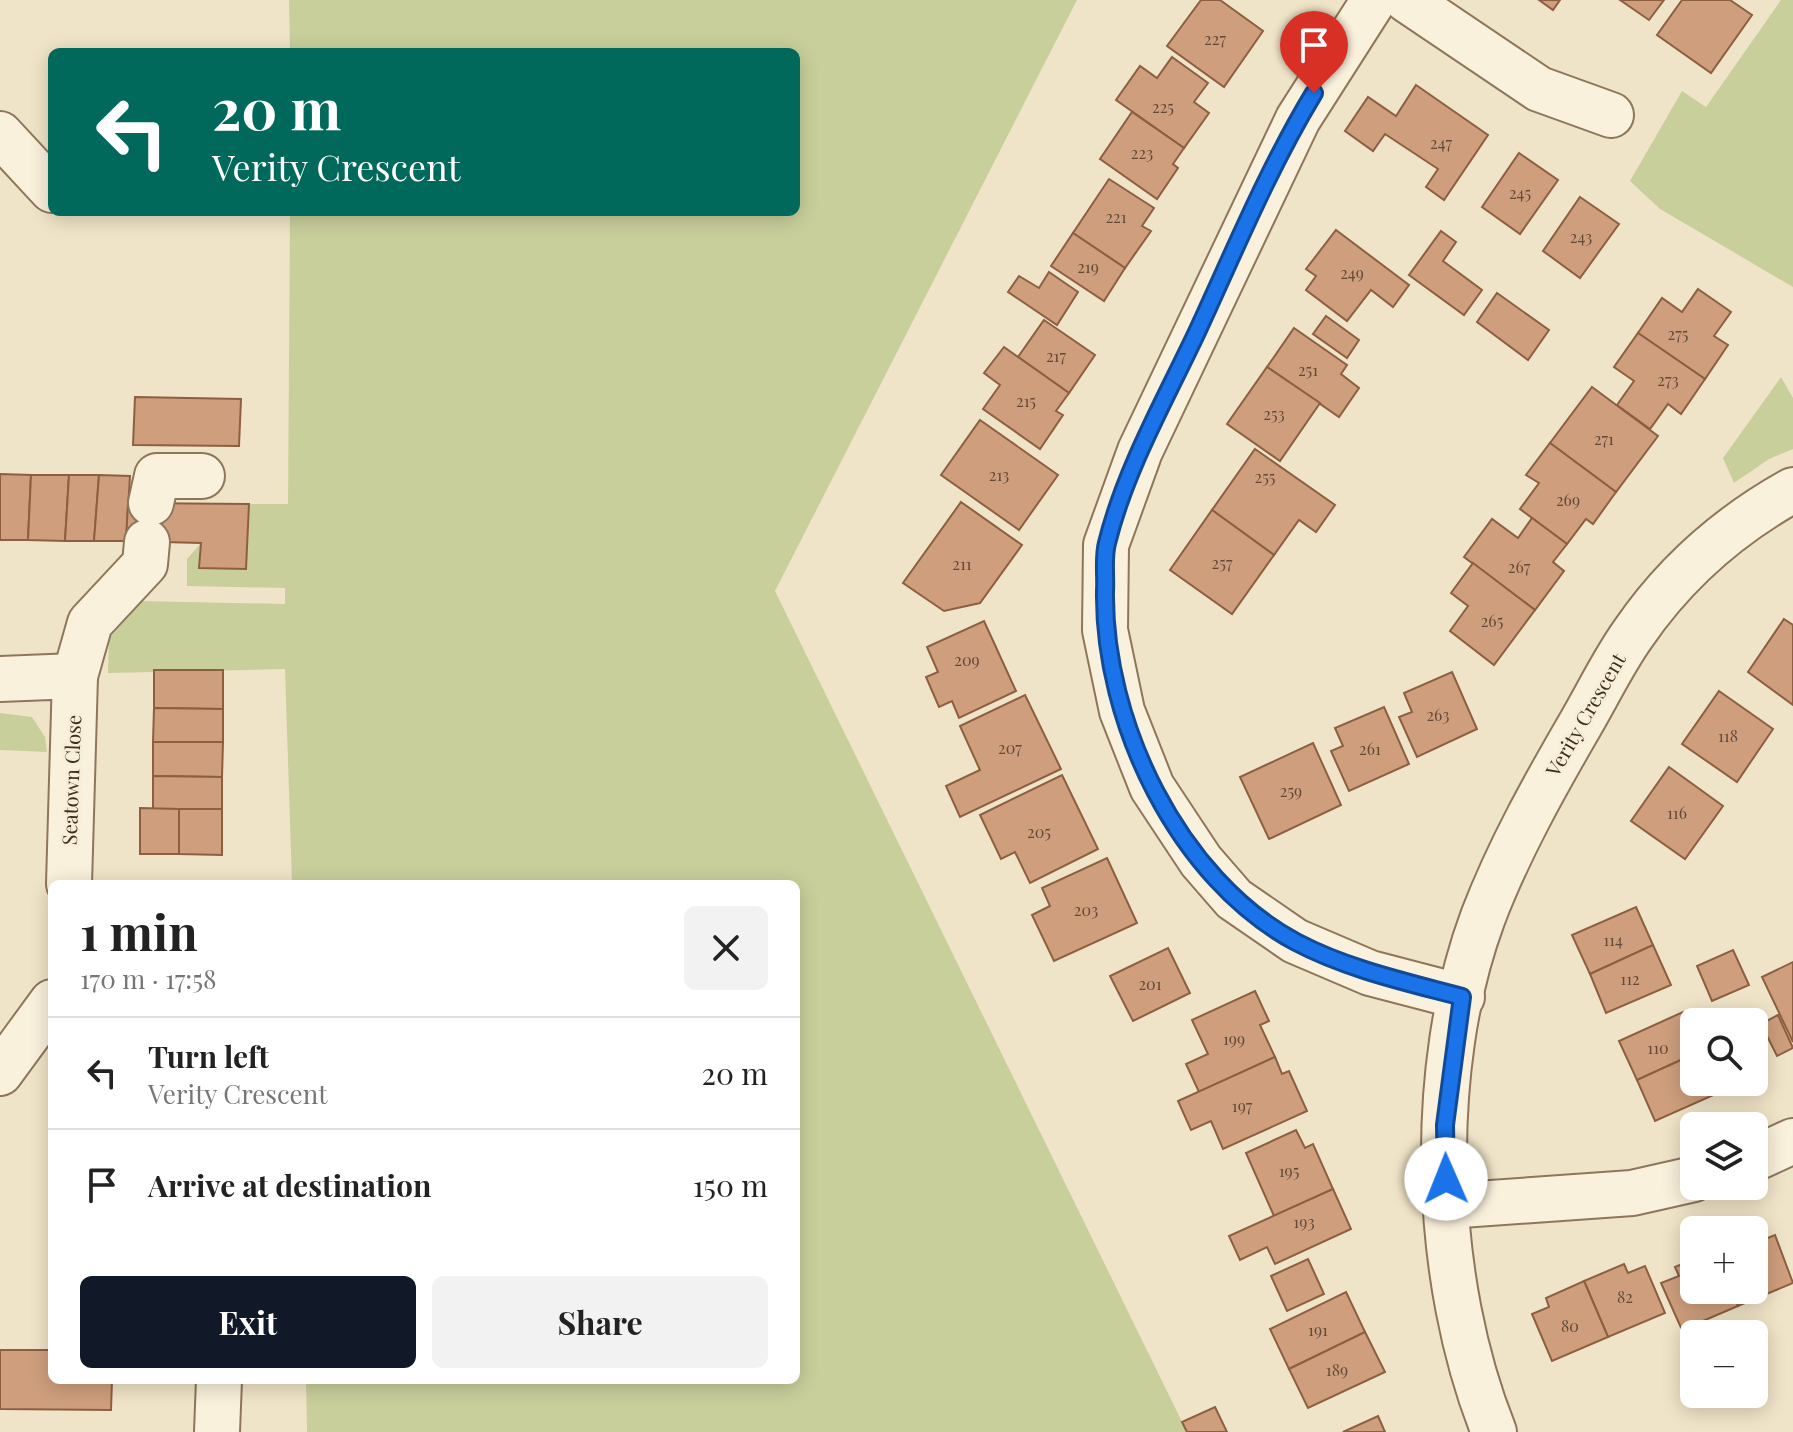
<!DOCTYPE html>
<html lang="en">
<head>
<meta charset="utf-8">
<style>
	body { margin:0; font-family:"Playfair Display",serif; background:#f2f2f2; color:#222; height:100vh; display:flex; flex-direction:column; font-size:30px; white-space:nowrap }
	* { box-sizing:border-box; margin:0 }
	p { font-size:26px; color:#767676 }
	.icon { flex:none; width:44px; height:44px; fill:none; stroke:currentColor; stroke-width:2; stroke-linecap:round; stroke-linejoin:round }
	.map { position:relative; flex:1; overflow:hidden }
	.panel { position:absolute; left:48px; top:880px; width:752px; height:504px; display:flex; flex-direction:column; background:#fff; border-radius:12px; box-shadow:0 4px 20px #0003 }
	.panel>* { flex:none }
	.guide { position:absolute; left:48px; top:48px; width:752px; height:168px; border-radius:12px; box-shadow:0 4px 20px #0003; background:#00695c; color:#fff; overflow:hidden }
	.buttons { position:absolute; left:1680px; top:1008px; display:grid; gap:16px }
	.buttons a { display:grid; place-items:center; width:88px; height:88px; border-radius:12px; background:#fff; box-shadow:0 4px 20px #0003; font-size:40px }
	.pin { position:absolute; display:grid; place-items:center; width:68px; height:68px; color:#fff; margin:-82px -34px; border-radius:50% 50% 50% 0; rotate:-45deg; box-shadow:0 0 8px #0007 }
	.pin .icon { rotate:45deg }
	.me { position:absolute; width:88px; margin:-44px; rotate:359deg; stroke-linejoin:round; filter:drop-shadow(0 0 6px #0008) }
	.turn { display:flex; align-items:center; gap:28px; height:168px; padding:0 32px; font-size:36px }
	.turn .icon { width:104px; height:104px; stroke-width:2.5 }
	.turn b { display:block; font-size:56px; line-height:68px }
	.round { display:grid; place-items:center; flex:none; width:84px; height:84px; border-radius:12px; background:#f2f2f2 }
	.overview { display:flex; align-items:center; justify-content:space-between; height:136px; padding:0 32px }
	h1 { font-size:48px; font-weight:700; line-height:60px }
	.action { display:flex; gap:16px; margin-top:auto; padding:16px 32px }
	.action a { flex:1; height:92px; border-radius:12px; background:#111827; color:#fff; font-size:32px; font-weight:700; line-height:92px; text-align:center }
	.action a+a { background:#f2f2f2; color:#222 }
	ul { padding:0; list-style:none }
	li { display:flex; align-items:center; gap:24px; height:112px; padding:0 32px; border-top:2px solid #e0e0e0 }
	li div { flex:1 }
	li b { display:block; font-size:30px }
	li em { font-style:normal }
	.map>svg:first-child { display:block }
</style>
</head>
<body>
<div class="map">
<svg width="1793" height="1432" viewBox="0 0 1793 1432">
	<rect width="100%" height="100%" fill="#f0e4c8"/>
	<!-- green -->
	<g fill="#c9cf9b">
		<path d="M 289,0 L 1077,0 L 775,591 L 1187,1432 L 307,1432 L 306,1380 L 796,1380 L 796,884 L 292,884 L 285,669 L 108,673 L 109,639 L 140,601 L 285,604 L 285,588 L 187,586 L 187,559 L 201,543 L 200,568 L 246,569 L 249,504 L 288,504 L 290,212 L 796,212 L 796,52 L 290,52 Z"/>
		<path d="M 1781,0 L 1793,0 L 1793,287 L 1660,209 L 1630,181 L 1682,91 L 1706,107 Z"/>
		<path d="M 1781,377 L 1793,398 L 1793,449 L 1769,459 L 1734,483 L 1723,458 Z"/>
		<path d="M 0,713 L 32,717 L 45,737 L 47,752 L 0,750 Z"/>
	</g>
	<!-- building -->
	<g fill="#cf9f7d" stroke="#8d5f41" stroke-width="2">
		<path d="M 1201,0 L 1220,0 L 1263,31 L 1224,87 L 1167,46 Z"/>
		<path d="M 1539,0 L 1560,0 L 1553,10 Z"/>
		<path d="M 1620,0 L 1664,0 L 1649,20 Z"/>
		<path d="M 1682,0 L 1730,0 L 1752,15 L 1711,73 L 1657,35 Z"/>
		<path d="M 1172,57 L 1208,83 L 1194,102 L 1209,113 L 1184,148 L 1116,100 L 1140,66 L 1157,78 Z"/>
		<path d="M 1416,85 L 1488,135 L 1444,200 L 1426,187 L 1438,169 L 1385,134 L 1373,151 L 1345,131 L 1368,97 L 1396,116 Z"/>
		<path d="M 1132,112 L 1184,148 L 1173,164 L 1178,168 L 1157,199 L 1100,159 Z"/>
		<path d="M 1519,153 L 1558,180 L 1520,234 L 1482,207 Z"/>
		<path d="M 1109,179 L 1154,208 L 1142,226 L 1151,231 L 1125,268 L 1073,233 Z"/>
		<path d="M 1580,197 L 1619,224 L 1580,278 L 1543,251 Z"/>
		<path d="M 1336,230 L 1409,285 L 1393,307 L 1371,290 L 1347,321 L 1306,290 L 1316,276 L 1306,269 Z"/>
		<path d="M 1441,231 L 1456,242 L 1443,261 L 1482,290 L 1464,315 L 1409,275 Z"/>
		<path d="M 1073,233 L 1125,268 L 1104,301 L 1051,266 Z"/>
		<path d="M 1049,272 L 1078,292 L 1057,325 L 1008,292 L 1019,276 L 1039,288 Z"/>
		<path d="M 1698,289 L 1731,312 L 1714,336 L 1728,345 L 1705,379 L 1638,333 L 1662,298 L 1682,312 Z"/>
		<path d="M 1497,293 L 1549,330 L 1528,360 L 1477,322 Z"/>
		<path d="M 1326,316 L 1359,340 L 1347,358 L 1313,334 Z"/>
		<path d="M 1044,320 L 1095,355 L 1069,393 L 1018,357 Z"/>
		<path d="M 1294,328 L 1347,365 L 1341,374 L 1359,388 L 1339,417 L 1267,367 Z"/>
		<path d="M 1638,333 L 1705,379 L 1681,414 L 1668,404 L 1650,429 L 1617,405 L 1634,381 L 1614,367 Z"/>
		<path d="M 1004,347 L 1069,393 L 1056,411 L 1063,415 L 1040,449 L 983,409 L 1000,385 L 984,373 Z"/>
		<path d="M 1267,367 L 1320,403 L 1280,461 L 1227,424 Z"/>
		<path d="M 1592,387 L 1658,436 L 1616,492 L 1550,443 Z"/>
		<path d="M 135,397 L 241,399 L 239,446 L 133,445 Z"/>
		<path d="M 980,420 L 1058,475 L 1019,530 L 941,475 Z"/>
		<path d="M 1550,443 L 1616,492 L 1593,524 L 1586,519 L 1567,544 L 1520,509 L 1539,483 L 1526,475 Z"/>
		<path d="M 1255,449 L 1335,505 L 1316,532 L 1299,520 L 1274,555 L 1212,510 Z"/>
		<path d="M 0,474 L 31,475 L 28,540 L 0,540 Z"/>
		<path d="M 31,475 L 69,475 L 65,541 L 28,540 Z"/>
		<path d="M 69,475 L 99,475 L 94,541 L 65,541 Z"/>
		<path d="M 99,475 L 130,476 L 126,541 L 94,541 Z"/>
		<path d="M 961,502 L 1022,545 L 980,603 L 944,611 L 903,583 Z"/>
		<path d="M 128,503 L 249,504 L 246,569 L 199,568 L 201,543 L 126,541 Z"/>
		<path d="M 1212,510 L 1274,555 L 1232,614 L 1170,570 Z"/>
		<path d="M 1532,518 L 1567,544 L 1553,562 L 1564,571 L 1535,610 L 1464,557 L 1492,519 L 1518,538 Z"/>
		<path d="M 1473,563 L 1535,610 L 1494,665 L 1450,631 L 1468,606 L 1451,593 Z"/>
		<path d="M 1784,619 L 1793,625 L 1793,705 L 1748,672 Z"/>
		<path d="M 984,621 L 1016,691 L 959,718 L 952,701 L 939,707 L 926,677 L 938,672 L 927,647 Z"/>
		<path d="M 154,670 L 223,670 L 223,709 L 154,708 Z"/>
		<path d="M 1452,672 L 1477,729 L 1417,757 L 1399,717 L 1412,712 L 1404,693 Z"/>
		<path d="M 1719,691 L 1773,729 L 1737,782 L 1682,744 Z"/>
		<path d="M 1025,695 L 1061,769 L 960,817 L 946,786 L 980,770 L 960,726 Z"/>
		<path d="M 1384,707 L 1409,764 L 1349,791 L 1331,751 L 1343,746 L 1335,728 Z"/>
		<path d="M 154,708 L 223,709 L 223,742 L 153,742 Z"/>
		<path d="M 153,742 L 223,742 L 222,777 L 153,776 Z"/>
		<path d="M 1313,743 L 1341,805 L 1269,839 L 1240,777 Z"/>
		<path d="M 1669,767 L 1723,806 L 1685,859 L 1631,821 Z"/>
		<path d="M 1062,775 L 1098,849 L 1030,883 L 1015,852 L 1001,859 L 980,815 Z"/>
		<path d="M 153,776 L 222,777 L 222,809 L 153,809 Z"/>
		<path d="M 140,808 L 179,809 L 179,854 L 140,854 Z"/>
		<path d="M 179,809 L 222,809 L 222,855 L 179,854 Z"/>
		<path d="M 1107,858 L 1137,923 L 1054,961 L 1032,915 L 1050,906 L 1042,888 Z"/>
		<path d="M 1636,907 L 1653,945 L 1590,974 L 1572,935 Z"/>
		<path d="M 1653,945 L 1671,985 L 1606,1013 L 1590,974 Z"/>
		<path d="M 1168,948 L 1190,993 L 1133,1021 L 1110,976 Z"/>
		<path d="M 1733,950 L 1749,985 L 1712,1001 L 1697,966 Z"/>
		<path d="M 1793,962 L 1793,1042 L 1762,977 Z"/>
		<path d="M 1255,991 L 1269,1021 L 1260,1025 L 1275,1057 L 1199,1092 L 1186,1064 L 1208,1054 L 1192,1020 Z"/>
		<path d="M 1683,1012 L 1694,1037 L 1694,1054 L 1637,1080 L 1619,1041 Z"/>
		<path d="M 1778,1015 L 1793,1048 L 1777,1056 L 1761,1024 Z"/>
		<path d="M 1694,1054 L 1694,1082 L 1735,1082 L 1736,1085 L 1655,1121 L 1637,1080 Z"/>
		<path d="M 1275,1057 L 1282,1074 L 1289,1071 L 1307,1111 L 1223,1149 L 1211,1121 L 1191,1130 L 1178,1101 Z"/>
		<path d="M 1296,1130 L 1305,1148 L 1313,1144 L 1333,1189 L 1274,1216 L 1246,1153 Z"/>
		<path d="M 1333,1189 L 1351,1229 L 1275,1264 L 1267,1247 L 1240,1260 L 1229,1236 Z"/>
		<path d="M 1754,1234 L 1758,1242 L 1775,1235 L 1793,1283 L 1738,1306 L 1731,1290 L 1754,1290 Z"/>
		<path d="M 1308,1259 L 1324,1294 L 1287,1311 L 1271,1276 Z"/>
		<path d="M 1694,1259 L 1694,1290 L 1731,1290 L 1738,1306 L 1682,1330 L 1661,1283 L 1679,1276 L 1675,1267 Z"/>
		<path d="M 1624,1264 L 1628,1273 L 1645,1266 L 1665,1313 L 1608,1337 L 1584,1281 Z"/>
		<path d="M 1584,1281 L 1608,1337 L 1552,1361 L 1532,1314 L 1549,1307 L 1546,1298 Z"/>
		<path d="M 1346,1292 L 1365,1332 L 1289,1369 L 1270,1329 Z"/>
		<path d="M 1365,1332 L 1385,1372 L 1308,1408 L 1289,1369 Z"/>
		<path d="M 0,1350 L 52,1350 L 52,1380 L 112,1380 L 111,1410 L 0,1409 Z"/>
		<path d="M 1215,1407 L 1227,1432 L 1187,1432 L 1182,1422 Z"/>
		<path d="M 1378,1416 L 1385,1432 L 1343,1432 Z"/>
	</g>
	<g fill="none" stroke-linecap="round" stroke-linejoin="round">
		<!-- minor casing -->
		<g stroke="#8d765c" stroke-width="48">
			<g id="minor">
				<path d="M 1374,0 L 1298,119 L 1140,451 L 1106,545 L 1105,630 L 1122,711 L 1152,787 L 1201,861 L 1234,899 L 1295,941 L 1370,973 L 1462,997"/>
				<path d="M 1407,0 L 1539,89 L 1611,115"/>
				<path d="M 0,134 L 52,190"/>
				<path d="M 151,503 L 157,476 L 202,476"/>
				<path d="M 75,676 L 90,623 L 145,564 L 147,542"/>
				<path d="M 0,679 L 75,676 L 69,884"/>
				<path d="M 0,1073 L 52,1002"/>
				<path d="M 1754,1159 L 1793,1141"/>
				<path d="M 1447,1206 L 1632,1193 L 1694,1179"/>
				<path d="M 217,1432 L 219,1380"/>
				<path d="M 1494,1432 C 1433,1281 1426,1070 1483,917 C 1509,849 1545,785 1581,723 C 1598,694 1613,662 1633,634 C 1674,574 1730,525 1793,490"/>
			</g>
		</g>
		<!-- minor -->
		<use href="#minor" stroke="#faf1dc" stroke-width="44"/>
	</g>
	<g fill="none" stroke-linecap="round" stroke-linejoin="round">
		<!-- route casing -->
		<g stroke="#114b97" stroke-width="20">
			<path id="route" d="M 1314,93 C 1268,169 1234,252 1197,332 C 1165,400 1125,470 1107,543 C 1103,558 1106,576 1105,591 C 1103,721 1178,879 1296,942 C 1347,969 1406,982 1462,997 L 1445,1125 L 1446,1179"/>
		</g>
		<!-- route -->
		<use href="#route" stroke="#1a73e8" stroke-width="14"/>
	</g>
	<g text-anchor="middle" stroke-width="6" stroke-linejoin="round" paint-order="stroke">
		<!-- number labels -->
		<g font-size="16" fill="#624a37">
			<text x="1215" y="45">227</text>
			<text x="1163" y="113">225</text>
			<text x="1441" y="149">247</text>
			<text x="1142" y="159">223</text>
			<text x="1520" y="199">245</text>
			<text x="1116" y="223">221</text>
			<text x="1581" y="243">243</text>
			<text x="1088" y="273">219</text>
			<text x="1352" y="279">249</text>
			<text x="1678" y="340">275</text>
			<text x="1056" y="362">217</text>
			<text x="1308" y="376">251</text>
			<text x="1668" y="386">273</text>
			<text x="1026" y="407">215</text>
			<text x="1274" y="420">253</text>
			<text x="1604" y="445">271</text>
			<text x="999" y="481">213</text>
			<text x="1265" y="483">255</text>
			<text x="1568" y="506">269</text>
			<text x="1222" y="569">257</text>
			<text x="962" y="570">211</text>
			<text x="1519" y="573">267</text>
			<text x="1492" y="627">265</text>
			<text x="967" y="666">209</text>
			<text x="1438" y="721">263</text>
			<text x="1728" y="742">118</text>
			<text x="1010" y="754">207</text>
			<text x="1370" y="755">261</text>
			<text x="1291" y="797">259</text>
			<text x="1677" y="819">116</text>
			<text x="1039" y="838">205</text>
			<text x="1086" y="916">203</text>
			<text x="1613" y="946">114</text>
			<text x="1630" y="985">112</text>
			<text x="1150" y="990">201</text>
			<text x="1234" y="1045">199</text>
			<text x="1658" y="1054">110</text>
			<text x="1242" y="1112">197</text>
			<text x="1289" y="1177">195</text>
			<text x="1304" y="1228">193</text>
			<text x="1625" y="1303">82</text>
			<text x="1570" y="1332">80</text>
			<text x="1318" y="1336">191</text>
			<text x="1337" y="1376">189</text>
		</g>
		<!-- street labels -->
		<g font-size="20" fill="#3d2e20" stroke="#f7eed8">
			<text transform="translate(1586 715) rotate(-60)" y="7">Verity Crescent</text>
			<text transform="translate(72 780) rotate(-88)" y="7">Seatown Close</text>
		</g>
	</g>
</svg>
<div class="buttons">
<a><svg class="icon" aria-label="search" viewBox="0 0 24 24"><circle cx="10" cy="10" r="6"/><path d="M15 15l6 6"/></svg></a>
<a><svg class="icon" aria-label="layers" viewBox="0 0 24 24"><path d="M12 4l9 5-9 5-9-5zM3 14l9 5 9-5"/></svg></a>
<a>+</a>
<a>−</a>
</div>
<div class="pin" style="left:1314px;top:93px;background:#d93025"><svg class="icon" aria-label="arrive" viewBox="0 0 24 24"><path d="M6 21V4h12l-3 4 3 4H6"/></svg></div>
<svg class="me" style="left:1446px;top:1179px" viewBox="-20 -20 40 40"><circle r="19" fill="#fff"/><path d="M0-13L10 11 0 6-10 11z" fill="#1a73e8"/></svg>
<div class="guide">
<div class="turn"><svg class="icon" aria-label="left" viewBox="0 0 24 24"><path d="M17 20v-9H6M10 6l-5 5 5 5"/></svg><div><b>20 m</b>Verity Crescent</div></div>
</div>
<section class="panel">
<div class="overview"><div><h1>1 min</h1><p>170 m · 17:58</p></div><a class="round"><svg class="icon" aria-label="close" viewBox="0 0 24 24"><path d="M6 6l12 12M18 6L6 18"/></svg></a></div>
<ul>
<li><svg class="icon" aria-label="left" viewBox="0 0 24 24"><path d="M17 20v-9H6M10 6l-5 5 5 5"/></svg><div><b>Turn left</b><p>Verity Crescent</p></div><em>20 m</em></li>
<li><svg class="icon" aria-label="arrive" viewBox="0 0 24 24"><path d="M6 21V4h12l-3 4 3 4H6"/></svg><div><b>Arrive at destination</b></div><em>150 m</em></li>
</ul>
<div class="action"><a>Exit</a><a>Share</a></div>
</section>
</div>
</body>
</html>
